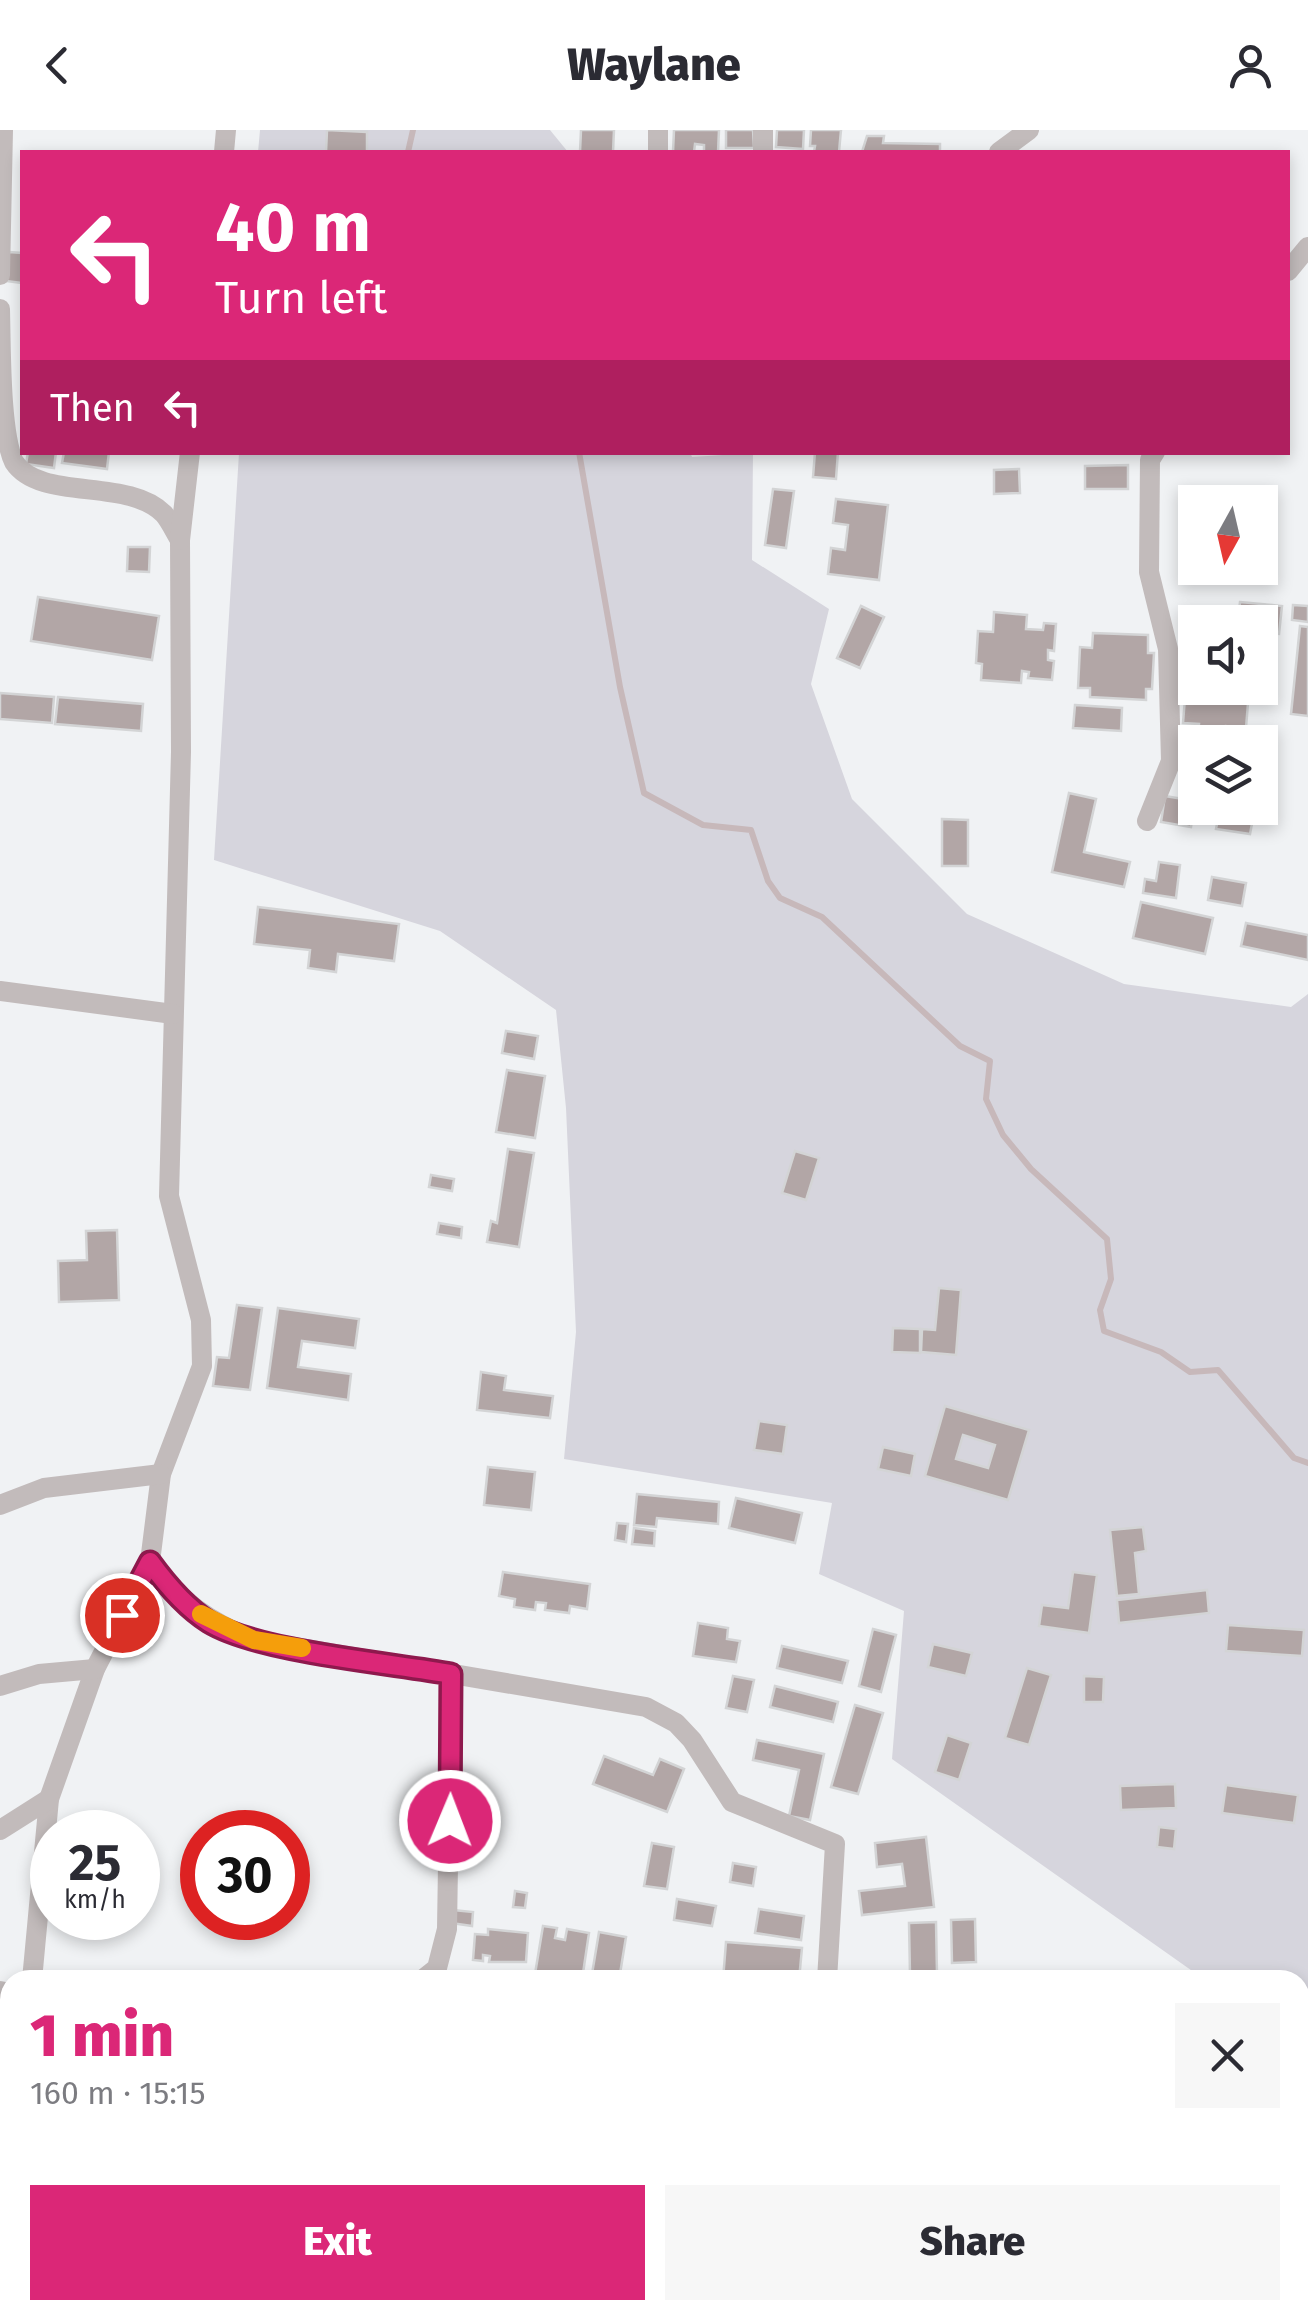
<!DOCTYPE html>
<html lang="en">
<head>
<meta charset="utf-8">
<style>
	body { margin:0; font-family:"Fira Sans",sans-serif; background:#f7f7f7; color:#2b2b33; height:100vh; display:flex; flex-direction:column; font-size:38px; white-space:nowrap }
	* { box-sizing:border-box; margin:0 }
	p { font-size:32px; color:#7c7c81 }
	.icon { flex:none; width:55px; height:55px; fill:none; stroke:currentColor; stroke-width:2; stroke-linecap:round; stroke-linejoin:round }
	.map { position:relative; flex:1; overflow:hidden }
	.panel { position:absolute; left:0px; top:1840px; width:1310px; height:350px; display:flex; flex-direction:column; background:#fff; border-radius:30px 30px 0 0; box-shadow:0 5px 15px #0003 }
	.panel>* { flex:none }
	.top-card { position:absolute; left:20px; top:20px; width:1270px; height:305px; border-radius:0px; box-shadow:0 5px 15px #0003; background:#db2777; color:#fff; overflow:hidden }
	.needle { width:65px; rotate:188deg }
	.fabs { position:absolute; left:1178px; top:355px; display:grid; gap:20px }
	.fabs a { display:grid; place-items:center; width:100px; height:100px; border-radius:0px; background:#fff; box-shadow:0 5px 15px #0003; font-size:50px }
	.speed { position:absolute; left:30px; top:1680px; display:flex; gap:20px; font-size:50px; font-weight:700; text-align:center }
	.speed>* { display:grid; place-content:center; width:130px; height:130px; border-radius:50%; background:#fff; box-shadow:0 5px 15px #0003; line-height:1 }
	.speed small { font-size:25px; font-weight:400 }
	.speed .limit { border:15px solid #d22; background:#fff; color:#111 }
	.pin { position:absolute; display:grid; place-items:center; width:85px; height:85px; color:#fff; margin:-42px; border:5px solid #fff; border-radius:50%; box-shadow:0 2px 10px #0007 }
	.me { position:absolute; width:110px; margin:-55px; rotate:1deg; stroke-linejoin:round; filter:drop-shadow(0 0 8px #0008) }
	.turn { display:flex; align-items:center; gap:35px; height:210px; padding:0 30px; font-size:45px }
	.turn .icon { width:130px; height:130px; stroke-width:2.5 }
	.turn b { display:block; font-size:70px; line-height:85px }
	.then { display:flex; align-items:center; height:95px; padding:0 30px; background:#0003; gap:20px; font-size:38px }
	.round { display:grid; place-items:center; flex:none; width:105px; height:105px; border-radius:0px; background:#f7f7f7 }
	.overview { display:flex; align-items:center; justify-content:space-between; height:170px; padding:0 30px }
	h1 { font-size:60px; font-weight:800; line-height:75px; color:#db2777 }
	.action { display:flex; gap:20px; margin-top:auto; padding:20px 30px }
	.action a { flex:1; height:115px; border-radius:0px; background:#db2777; color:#fff; font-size:40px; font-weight:800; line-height:115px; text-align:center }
	.action a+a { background:#f7f7f7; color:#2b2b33 }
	header { display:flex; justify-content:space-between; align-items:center; height:130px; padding:0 30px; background:#fff; font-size:45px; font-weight:800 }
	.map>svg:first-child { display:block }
</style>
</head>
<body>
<header><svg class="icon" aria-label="back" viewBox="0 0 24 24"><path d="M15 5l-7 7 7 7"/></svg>Waylane<svg class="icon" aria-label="person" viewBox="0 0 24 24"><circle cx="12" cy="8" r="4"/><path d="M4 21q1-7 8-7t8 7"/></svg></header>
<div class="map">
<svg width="1308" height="2190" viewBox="0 0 1308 2190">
	<rect width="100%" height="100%" fill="#f0f2f4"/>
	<!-- green -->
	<g fill="#d6d5dd">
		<path d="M 260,0 L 550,0 L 568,22 L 258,22 Z"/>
		<path d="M 690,322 L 692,327 L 753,323 L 752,430 L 829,479 L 811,554 L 852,669 L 967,784 L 1124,854 L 1291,877 L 1308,864 L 1308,1927 L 1300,1920 L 1300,1850 L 1205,1850 L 892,1629 L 904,1481 L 819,1444 L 832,1373 L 564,1329 L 576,1202 L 566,978 L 556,880 L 440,801 L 214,730 L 239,323 Z"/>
	</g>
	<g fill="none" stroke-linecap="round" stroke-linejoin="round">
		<!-- stream -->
		<g stroke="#c7b8ba" stroke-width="6">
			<path d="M 408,22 L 413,0"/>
			<path d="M 579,322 L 620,557 L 644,663 L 703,695 L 751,700 L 768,751 L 780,768 L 822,787 L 960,916 L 990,931 L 986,969 L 1003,1005 L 1031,1039 L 1107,1109 L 1111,1149 L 1100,1180 L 1104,1201 L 1161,1222 L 1190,1242 L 1218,1240 L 1294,1328 L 1308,1333"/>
		</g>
	</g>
	<!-- building -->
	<g fill="#b2a6a6" stroke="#d3d4d5" stroke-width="2.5" fill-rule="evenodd">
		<path d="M 327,0 L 367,2 L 367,22 L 326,22 Z"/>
		<path d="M 581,0 L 614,0 L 613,22 L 580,22 Z"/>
		<path d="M 674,0 L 719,0 L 718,22 L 704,22 L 704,15 L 695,14 L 694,22 L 673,22 Z"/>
		<path d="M 726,0 L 753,0 L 754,18 L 726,18 Z"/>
		<path d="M 777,0 L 804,0 L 803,19 L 776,17 Z"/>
		<path d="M 811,0 L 841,0 L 839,22 L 814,22 L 815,16 L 810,16 Z"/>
		<path d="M 867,6 L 884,6 L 883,13 L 940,14 L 940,22 L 862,22 Z"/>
		<path d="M 9,122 L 22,123 L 22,153 L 6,151 Z"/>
		<path d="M 28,322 L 56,322 L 54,338 L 26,334 Z"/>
		<path d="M 64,322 L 109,322 L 107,339 L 62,333 Z"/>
		<path d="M 815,322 L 838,322 L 836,349 L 813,347 Z"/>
		<path d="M 1128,335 L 1128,359 L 1085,359 L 1085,336 Z"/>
		<path d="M 1019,339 L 1020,363 L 994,364 L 994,340 Z"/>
		<path d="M 773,359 L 794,361 L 786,418 L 765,415 Z"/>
		<path d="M 836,369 L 888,375 L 879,450 L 828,444 L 831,418 L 845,420 L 848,395 L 833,393 Z"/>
		<path d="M 128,417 L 150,417 L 149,442 L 127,441 Z"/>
		<path d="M 38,467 L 159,486 L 152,530 L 31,511 Z"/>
		<path d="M 1240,472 L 1282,476 L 1279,504 L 1260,502 L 1260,492 L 1238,489 Z"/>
		<path d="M 1293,475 L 1308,476 L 1308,492 L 1292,490 Z"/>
		<path d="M 861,476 L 884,487 L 860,538 L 837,528 Z"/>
		<path d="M 994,482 L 1027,485 L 1026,499 L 1043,500 L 1044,493 L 1056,494 L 1054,521 L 1048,520 L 1048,530 L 1054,531 L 1052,550 L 1028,548 L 1029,542 L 1022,541 L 1021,553 L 981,550 L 982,534 L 976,533 L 978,501 L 993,502 Z"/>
		<path d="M 1300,496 L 1308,497 L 1308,586 L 1291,584 Z"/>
		<path d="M 1093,503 L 1148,505 L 1148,523 L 1154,523 L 1152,559 L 1146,559 L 1146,570 L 1090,567 L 1090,558 L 1078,558 L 1080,517 L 1092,518 Z"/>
		<path d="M 0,563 L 54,567 L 52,593 L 0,589 Z"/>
		<path d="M 58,567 L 143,574 L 141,601 L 55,594 Z"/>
		<path d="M 1185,568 L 1248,573 L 1246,598 L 1226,596 L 1225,606 L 1198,604 L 1199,594 L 1183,593 Z"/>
		<path d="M 1075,575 L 1122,578 L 1121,601 L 1073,598 Z"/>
		<path d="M 1069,663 L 1096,669 L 1084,722 L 1130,732 L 1124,757 L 1052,742 Z"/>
		<path d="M 1165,666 L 1195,671 L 1191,697 L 1161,692 Z"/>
		<path d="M 1220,678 L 1255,678 L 1250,704 L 1216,699 Z"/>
		<path d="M 942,689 L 968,690 L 968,736 L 942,736 Z"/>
		<path d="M 1159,732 L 1180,735 L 1176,768 L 1143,763 L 1145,749 L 1156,751 Z"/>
		<path d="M 1212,747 L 1246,753 L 1242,776 L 1208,770 Z"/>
		<path d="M 1141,772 L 1213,788 L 1205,824 L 1133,808 Z"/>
		<path d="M 258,777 L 399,794 L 394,831 L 338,824 L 336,842 L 308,838 L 310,820 L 254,814 Z"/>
		<path d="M 1246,793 L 1308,805 L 1308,830 L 1241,816 Z"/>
		<path d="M 506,901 L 538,906 L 534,929 L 502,923 Z"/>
		<path d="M 507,940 L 545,946 L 535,1008 L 496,1002 Z"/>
		<path d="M 508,1019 L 534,1023 L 519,1117 L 487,1112 L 491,1091 L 497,1093 Z"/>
		<path d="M 795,1021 L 819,1028 L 806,1070 L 782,1063 Z"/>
		<path d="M 431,1045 L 454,1049 L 452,1061 L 429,1057 Z"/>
		<path d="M 439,1093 L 462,1097 L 461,1108 L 437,1104 Z"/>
		<path d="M 117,1100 L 119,1170 L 59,1172 L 58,1131 L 87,1130 L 86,1101 Z"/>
		<path d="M 939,1158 L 961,1160 L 956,1225 L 921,1222 L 922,1199 L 935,1200 Z"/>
		<path d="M 237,1175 L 262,1178 L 250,1260 L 213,1256 L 217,1227 L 229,1228 Z"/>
		<path d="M 278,1178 L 359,1189 L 355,1218 L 302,1211 L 298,1237 L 351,1244 L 348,1270 L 267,1258 Z"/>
		<path d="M 893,1198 L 920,1199 L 920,1223 L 892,1222 Z"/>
		<path d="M 481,1242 L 506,1246 L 504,1260 L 553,1266 L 550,1288 L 477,1280 Z"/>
		<path d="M 945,1276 L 1029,1300 L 1008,1370 L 925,1346 ZM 963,1305 L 995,1315 L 988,1338 L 956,1329 Z"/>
		<path d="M 759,1291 L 787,1295 L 783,1324 L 754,1320 Z"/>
		<path d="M 883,1317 L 915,1324 L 911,1346 L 878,1339 Z"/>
		<path d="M 488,1337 L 535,1342 L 531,1380 L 484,1375 Z"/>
		<path d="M 637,1364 L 719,1372 L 718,1394 L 657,1388 L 656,1397 L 634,1395 Z"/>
		<path d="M 736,1368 L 802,1383 L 795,1413 L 729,1398 Z"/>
		<path d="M 617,1393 L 628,1394 L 626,1412 L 615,1410 Z"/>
		<path d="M 1143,1397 L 1146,1421 L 1135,1423 L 1139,1464 L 1117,1466 L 1110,1400 Z"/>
		<path d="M 634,1398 L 655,1401 L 654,1416 L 632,1414 Z"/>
		<path d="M 503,1442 L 590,1454 L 587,1479 L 570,1476 L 569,1483 L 545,1480 L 546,1473 L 536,1472 L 535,1480 L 514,1477 L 515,1469 L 499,1466 Z"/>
		<path d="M 1073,1442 L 1097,1445 L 1089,1503 L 1039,1496 L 1042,1475 L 1068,1478 Z"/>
		<path d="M 1207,1460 L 1209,1483 L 1119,1493 L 1117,1470 Z"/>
		<path d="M 698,1493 L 728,1498 L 727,1509 L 740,1511 L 736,1532 L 693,1526 Z"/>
		<path d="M 1228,1495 L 1304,1500 L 1302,1526 L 1226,1521 Z"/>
		<path d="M 873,1499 L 896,1505 L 881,1562 L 859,1556 Z"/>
		<path d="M 933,1514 L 972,1523 L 966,1546 L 928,1537 Z"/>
		<path d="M 782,1516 L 848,1531 L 842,1553 L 777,1538 Z"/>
		<path d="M 1027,1538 L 1051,1545 L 1029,1615 L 1005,1608 Z"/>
		<path d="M 733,1546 L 754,1550 L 747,1582 L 726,1578 Z"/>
		<path d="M 1084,1546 L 1104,1547 L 1103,1572 L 1084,1572 Z"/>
		<path d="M 775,1556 L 838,1572 L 833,1592 L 770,1577 Z"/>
		<path d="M 855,1575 L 883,1583 L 858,1664 L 831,1657 Z"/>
		<path d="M 947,1605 L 971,1613 L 959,1650 L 935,1642 Z"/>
		<path d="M 757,1610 L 824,1624 L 810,1690 L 789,1686 L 799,1640 L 753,1630 Z"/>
		<path d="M 604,1626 L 653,1645 L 660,1629 L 684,1639 L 667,1682 L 593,1654 Z"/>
		<path d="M 1175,1654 L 1176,1678 L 1121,1680 L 1120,1656 Z"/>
		<path d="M 1226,1655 L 1298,1665 L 1294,1693 L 1222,1683 Z"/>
		<path d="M 1159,1697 L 1176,1699 L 1174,1719 L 1157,1717 Z"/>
		<path d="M 926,1707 L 934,1777 L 862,1785 L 859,1761 L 905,1756 L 902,1734 L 877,1737 L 875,1713 Z"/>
		<path d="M 652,1713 L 674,1717 L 667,1759 L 644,1756 Z"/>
		<path d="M 733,1733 L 756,1737 L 753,1756 L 730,1752 Z"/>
		<path d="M 515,1761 L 527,1763 L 525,1778 L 513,1777 Z"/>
		<path d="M 677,1769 L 716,1776 L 712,1796 L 674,1790 Z"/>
		<path d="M 759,1779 L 804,1786 L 801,1810 L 755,1803 Z"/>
		<path d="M 453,1780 L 473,1782 L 472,1796 L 451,1793 Z"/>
		<path d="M 975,1789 L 976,1832 L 952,1833 L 951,1790 Z"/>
		<path d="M 936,1792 L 937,1844 L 910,1845 L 909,1793 Z"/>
		<path d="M 543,1796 L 557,1798 L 555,1808 L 565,1810 L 567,1799 L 589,1803 L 582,1850 L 534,1850 Z"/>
		<path d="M 488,1799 L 528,1803 L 526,1832 L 489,1832 L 490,1826 L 483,1825 L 483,1831 L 473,1830 L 475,1804 L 488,1805 Z"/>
		<path d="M 599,1802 L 626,1807 L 619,1850 L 591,1850 Z"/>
		<path d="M 726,1812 L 802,1818 L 799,1850 L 723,1850 Z"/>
		<path d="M 0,2143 L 10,2144 L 10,2180 L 32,2180 L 31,2190 L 0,2190 Z"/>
		<path d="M 144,2180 L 233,2180 L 231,2190 L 143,2190 Z"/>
	</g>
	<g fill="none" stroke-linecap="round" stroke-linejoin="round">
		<!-- minor -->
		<g stroke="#c2bbbb" stroke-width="20">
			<path d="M 224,22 L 226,0"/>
			<path d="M 658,22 L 658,0"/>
			<path d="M 763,22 L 763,0"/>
			<path d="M 999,22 L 1029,0"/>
			<path d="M 1288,141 L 1308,117"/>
			<path d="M 0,145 L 3,0"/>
			<path d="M 0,179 C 1,215 0,303 14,332 C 40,372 128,347 164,384 C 170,391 175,402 180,410 L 181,622 L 169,1066 L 201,1190 L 202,1236 L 161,1344 L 150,1432 L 95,1539 L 49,1669 L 32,1850"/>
			<path d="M 180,410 L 190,322"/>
			<path d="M 1147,691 L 1171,631 L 1168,519 L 1149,442 L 1150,330 L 1155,322"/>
			<path d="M 0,861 L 173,884"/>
			<path d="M 0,1375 L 44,1358 L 161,1344"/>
			<path d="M 150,1432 C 179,1471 209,1492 254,1510 L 646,1577 L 676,1593 L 692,1610 L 732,1672 L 835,1714 L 827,1850"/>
			<path d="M 0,1556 L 39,1544 L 95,1539"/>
			<path d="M 0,1700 L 49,1669"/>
			<path d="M 422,1850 L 437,1838 L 447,1799 L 451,1544"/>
			<path d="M 0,1861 L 10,1863"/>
			<path d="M 620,2180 L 628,2190"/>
			<path d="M 854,2180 L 856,2190"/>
			<path d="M 1105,2180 L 1111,2190"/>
		</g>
	</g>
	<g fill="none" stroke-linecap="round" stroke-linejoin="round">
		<!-- route casing -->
		<g stroke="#8e194d" stroke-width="25">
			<path id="route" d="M 122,1485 L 150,1432 C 166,1454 185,1477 209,1492 C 258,1522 390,1533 451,1544 L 450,1691"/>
		</g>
		<!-- route -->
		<use href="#route" stroke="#db2777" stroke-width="18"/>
		<!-- slow -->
		<path stroke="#f59e0b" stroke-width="18" d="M 201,1484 L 254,1510 L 302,1518"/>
	</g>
</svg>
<div class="fabs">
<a><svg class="needle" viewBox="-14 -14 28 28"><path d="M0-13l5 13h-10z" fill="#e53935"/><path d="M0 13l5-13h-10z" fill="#7c7c81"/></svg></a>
<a><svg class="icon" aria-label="sound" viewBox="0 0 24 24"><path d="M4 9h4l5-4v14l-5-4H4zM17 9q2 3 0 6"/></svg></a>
<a><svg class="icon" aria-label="layers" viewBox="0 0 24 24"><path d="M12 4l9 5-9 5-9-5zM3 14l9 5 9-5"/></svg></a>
</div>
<div class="speed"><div>25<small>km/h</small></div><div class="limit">30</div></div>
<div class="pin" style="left:122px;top:1485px;background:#d93025"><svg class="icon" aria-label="arrive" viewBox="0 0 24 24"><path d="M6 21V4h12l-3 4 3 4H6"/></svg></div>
<svg class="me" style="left:450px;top:1691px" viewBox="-20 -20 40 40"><circle r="17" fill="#db2777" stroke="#fff" stroke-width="3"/><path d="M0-11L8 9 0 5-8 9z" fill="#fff"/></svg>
<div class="top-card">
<div class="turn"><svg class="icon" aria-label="left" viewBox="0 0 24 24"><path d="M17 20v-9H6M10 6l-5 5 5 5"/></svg><div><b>40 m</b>Turn left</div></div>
<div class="then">Then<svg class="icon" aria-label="left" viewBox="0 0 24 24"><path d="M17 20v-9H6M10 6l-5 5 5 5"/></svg></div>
</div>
<section class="panel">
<div class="overview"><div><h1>1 min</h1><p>160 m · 15:15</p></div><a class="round"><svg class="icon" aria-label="close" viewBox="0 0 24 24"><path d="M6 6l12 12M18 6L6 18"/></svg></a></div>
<div class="action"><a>Exit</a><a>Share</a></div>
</section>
</div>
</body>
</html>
